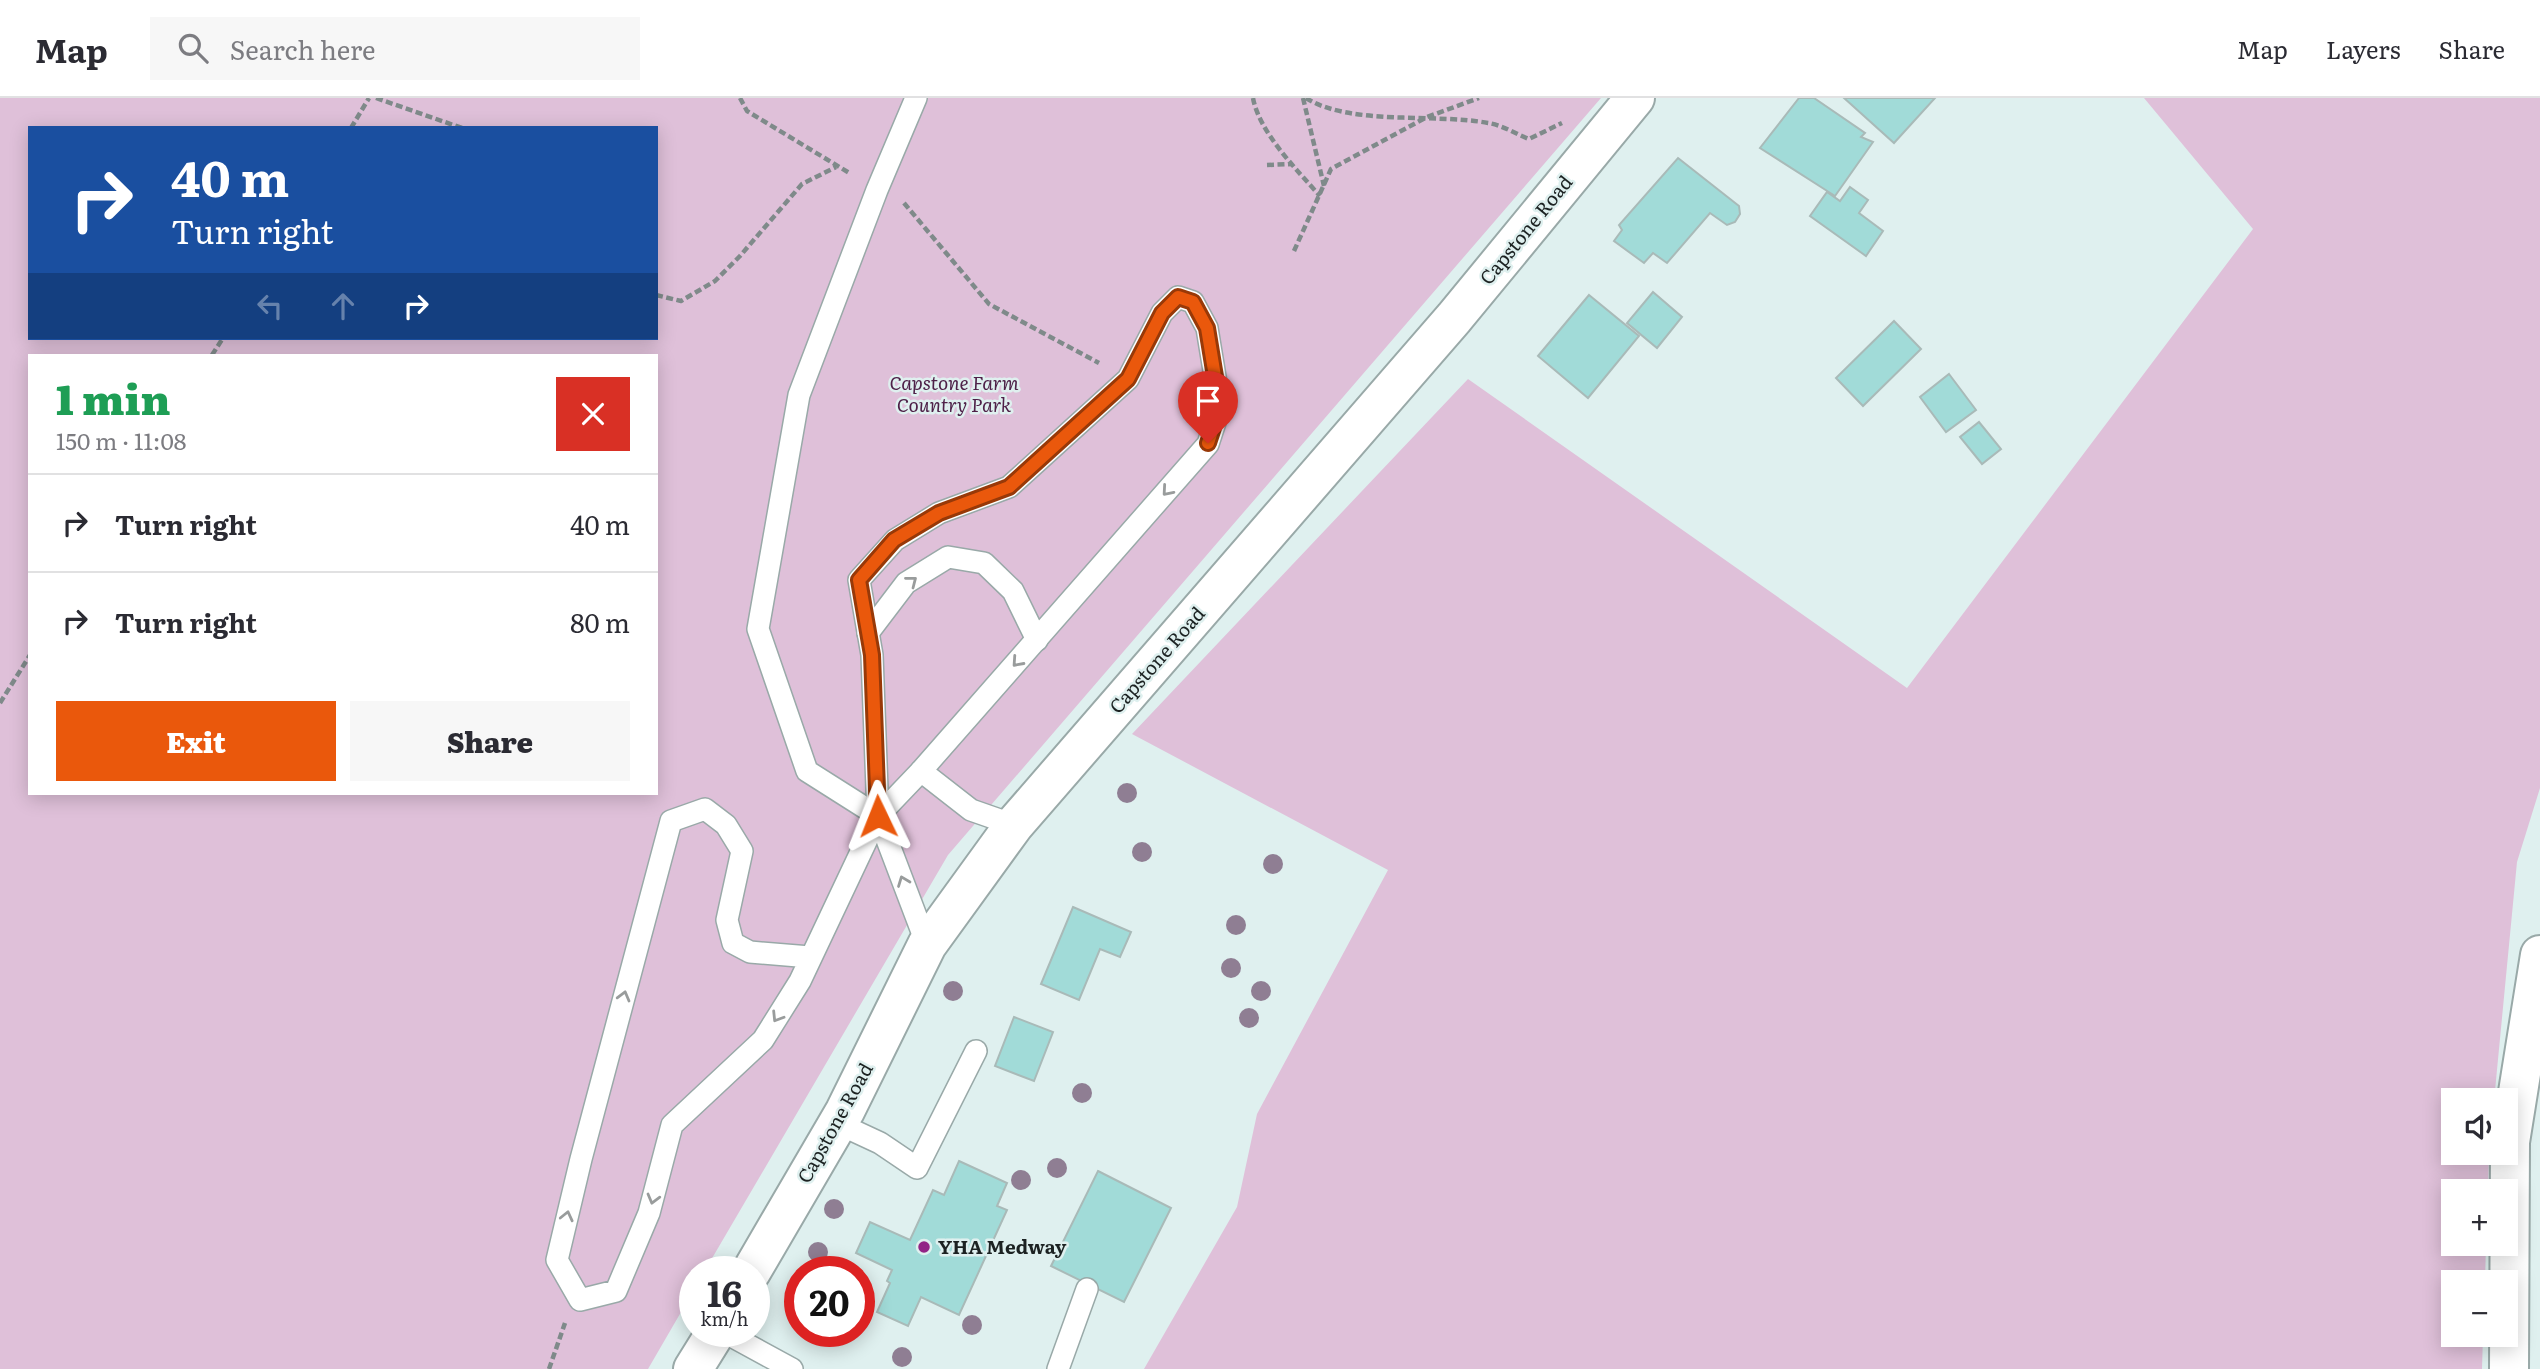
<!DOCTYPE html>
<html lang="en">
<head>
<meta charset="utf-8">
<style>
	body { margin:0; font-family:Literata,serif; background:#f7f7f7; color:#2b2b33; height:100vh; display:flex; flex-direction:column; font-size:26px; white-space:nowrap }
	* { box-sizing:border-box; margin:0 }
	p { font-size:23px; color:#7c7c81 }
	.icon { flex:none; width:38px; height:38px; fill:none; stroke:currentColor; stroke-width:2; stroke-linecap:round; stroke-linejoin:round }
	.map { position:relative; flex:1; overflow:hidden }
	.panel { position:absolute; left:28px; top:256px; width:630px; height:441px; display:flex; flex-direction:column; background:#fff; border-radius:0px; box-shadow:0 4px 18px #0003 }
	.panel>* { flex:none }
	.top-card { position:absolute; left:28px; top:28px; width:630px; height:214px; border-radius:0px; box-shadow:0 4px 18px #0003; background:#1a4fa0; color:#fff; overflow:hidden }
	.fabs { position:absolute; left:2441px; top:990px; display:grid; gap:14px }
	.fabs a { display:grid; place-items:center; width:77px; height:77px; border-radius:0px; background:#fff; box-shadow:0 4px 18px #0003; font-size:35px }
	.speed { position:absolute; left:679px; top:1158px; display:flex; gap:14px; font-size:35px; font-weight:700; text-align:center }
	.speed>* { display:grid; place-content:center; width:91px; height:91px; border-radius:50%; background:#fff; box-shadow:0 4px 18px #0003; line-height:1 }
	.speed small { font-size:18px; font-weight:400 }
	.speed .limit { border:10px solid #d22; background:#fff; color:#111 }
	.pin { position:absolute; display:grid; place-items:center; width:60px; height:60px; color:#fff; margin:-72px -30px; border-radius:50% 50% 50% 0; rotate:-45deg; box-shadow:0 0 7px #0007 }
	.pin .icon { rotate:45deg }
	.me { position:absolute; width:77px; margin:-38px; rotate:358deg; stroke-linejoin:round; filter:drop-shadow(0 0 5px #0008) }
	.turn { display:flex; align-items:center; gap:24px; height:147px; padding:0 28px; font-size:32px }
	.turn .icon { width:91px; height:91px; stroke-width:2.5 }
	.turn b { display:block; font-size:49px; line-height:60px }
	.lanes { display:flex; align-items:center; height:66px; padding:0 28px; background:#0003; justify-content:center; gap:35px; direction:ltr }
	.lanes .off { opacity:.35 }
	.round { display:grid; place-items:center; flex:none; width:74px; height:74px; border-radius:0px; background:#f7f7f7 }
	.headline { display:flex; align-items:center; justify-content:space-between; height:119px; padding:0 28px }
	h1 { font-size:42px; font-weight:800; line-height:52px; color:#1e9e55 }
	.cta { display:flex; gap:14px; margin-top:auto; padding:14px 28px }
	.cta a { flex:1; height:80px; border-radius:0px; background:#ea580c; color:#fff; font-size:28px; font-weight:800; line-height:80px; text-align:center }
	.cta a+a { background:#f7f7f7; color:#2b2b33 }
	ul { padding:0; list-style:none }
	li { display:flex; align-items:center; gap:21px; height:98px; padding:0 28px; border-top:2px solid #e1e1e2 }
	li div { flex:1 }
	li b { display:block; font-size:26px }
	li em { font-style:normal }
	header { display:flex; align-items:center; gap:42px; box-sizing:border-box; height:98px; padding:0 35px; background:#fff; border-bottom:2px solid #e1e1e2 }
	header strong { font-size:33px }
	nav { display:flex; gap:38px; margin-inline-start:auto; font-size:24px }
	.search { width:490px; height:63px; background:#f7f7f7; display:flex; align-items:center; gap:18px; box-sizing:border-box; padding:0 24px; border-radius:0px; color:#7c7c81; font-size:26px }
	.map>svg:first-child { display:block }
</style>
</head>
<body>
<header>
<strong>Map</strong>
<div class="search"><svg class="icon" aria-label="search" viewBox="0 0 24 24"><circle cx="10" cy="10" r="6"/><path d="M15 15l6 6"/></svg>Search here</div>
<nav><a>Map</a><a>Layers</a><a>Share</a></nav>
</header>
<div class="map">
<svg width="2540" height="1271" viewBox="0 0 2540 1271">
	<rect width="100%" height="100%" fill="#dff0ef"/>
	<!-- green -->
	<g fill="#dfc0d9" fill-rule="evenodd">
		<path d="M 0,0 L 1601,0 L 948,757 L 704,1174 L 695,1174 L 695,1190 L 648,1271 L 0,1271 ZM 30,30 L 656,30 L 656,240 L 30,240 ZM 30,257 L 656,257 L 656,695 L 30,695 Z"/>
		<path d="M 2144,0 L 2540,0 L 2540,690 L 2517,764 L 2494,1003 L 2454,1003 L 2454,1055 L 2489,1055 L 2488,1094 L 2454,1094 L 2454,1146 L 2486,1146 L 2485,1185 L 2454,1185 L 2454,1237 L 2483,1237 L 2482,1271 L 1144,1271 L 1237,1109 L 1257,1016 L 1388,772 L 1132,636 L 1468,281 L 1907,590 L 2253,131 Z"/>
	</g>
	<!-- building -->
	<g fill="#a1dbd8" stroke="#a9bab8" stroke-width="2">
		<path d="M 1799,0 L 1814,0 L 1865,35 L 1861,39 L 1873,44 L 1835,98 L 1760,50 Z"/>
		<path d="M 1844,0 L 1935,0 L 1894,45 Z"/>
		<path d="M 1678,60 L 1739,108 L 1740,116 L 1735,124 L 1727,127 L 1710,115 L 1667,165 L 1653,155 L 1644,165 L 1614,143 L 1622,132 L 1619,127 Z"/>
		<path d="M 1850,89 L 1868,102 L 1859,115 L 1883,133 L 1866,158 L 1810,118 L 1827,94 L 1840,103 Z"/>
		<path d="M 1653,194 L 1682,219 L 1657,250 L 1627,225 Z"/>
		<path d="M 1589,197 L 1639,238 L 1588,300 L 1538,258 Z"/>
		<path d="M 1894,223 L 1921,251 L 1863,308 L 1836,280 Z"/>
		<path d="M 1949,276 L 1976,312 L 1946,334 L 1920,299 Z"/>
		<path d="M 1979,324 L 2001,351 L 1982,366 L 1960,339 Z"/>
		<path d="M 1073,809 L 1131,834 L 1120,859 L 1100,851 L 1079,902 L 1041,886 Z"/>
		<path d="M 1014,919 L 1053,934 L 1034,983 L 995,968 Z"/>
		<path d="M 959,1063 L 1007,1085 L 997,1108 L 1007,1112 L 959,1217 L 921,1199 L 908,1228 L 877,1214 L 890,1185 L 887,1183 L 892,1172 L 856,1155 L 870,1124 L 910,1142 L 933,1092 L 944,1097 Z"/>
		<path d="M 1098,1073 L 1171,1110 L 1124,1204 L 1051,1168 Z"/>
	</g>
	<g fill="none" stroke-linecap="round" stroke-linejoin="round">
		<!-- service casing -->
		<g stroke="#99a9a8" stroke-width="24">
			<g id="service">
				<path d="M 868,535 L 906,485 L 948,459 L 984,465 L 1013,493 L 1037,542"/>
				<path d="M 878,718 L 807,673 L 758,531 L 799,297 L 877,92 L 916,0"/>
				<path d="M 927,847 L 878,718 L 921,673 L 971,712 L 1014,727"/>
				<path d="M 810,859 L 750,854 L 733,845 L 727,822 L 742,753 L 726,727 L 705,711 L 671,723 L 581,1061 L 557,1162 L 580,1202 L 616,1193 L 649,1115 L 672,1027 L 763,942 L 800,883 L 878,718 L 872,557 L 859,482 L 895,442 L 939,415 L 1009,389 L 1128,281 L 1162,215 L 1178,199 L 1193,204 L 1207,230 L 1220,309 L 1208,346 L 921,673"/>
				<path d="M 837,1025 L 880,1045 L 917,1070 L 976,953"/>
				<path d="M 724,1234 L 792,1271"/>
				<path d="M 1058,1271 L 1087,1191"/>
			</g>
		</g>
		<!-- tertiary casing -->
		<g stroke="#99a9a8" stroke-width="42">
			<g id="tertiary">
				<path d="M 751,1174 L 845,1013 L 927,847 L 1014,727 L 1454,220 L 1635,0"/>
				<path d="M 693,1271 L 716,1234"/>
				<path d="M 2509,1271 L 2510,1044 L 2540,857"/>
			</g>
		</g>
		<!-- path -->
		<g stroke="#7f8a8a" stroke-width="4.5" stroke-dasharray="7 3.5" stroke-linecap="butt">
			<path d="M 376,0 L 462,30"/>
			<path d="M 740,0 L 747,13 L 851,76"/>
			<path d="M 1253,0 C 1259,34 1297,72 1320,98"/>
			<path d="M 1303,0 L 1324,88"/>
			<path d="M 1306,0 C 1349,28 1437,15 1488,25 C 1502,27 1516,36 1529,41 L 1562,25"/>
			<path d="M 351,30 L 369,0"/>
			<path d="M 1267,67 L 1292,66"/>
			<path d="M 904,105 L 989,206 L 1099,265"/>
			<path d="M 1294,153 L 1331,71 L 1427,19 L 1479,0"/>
			<path d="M 656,197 L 681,203 L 715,183 L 740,158 L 802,86 L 836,69"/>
			<path d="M 212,257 L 223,240"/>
			<path d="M 0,605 L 30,557"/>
			<path d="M 549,1271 L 565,1225"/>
		</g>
		<!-- service -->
		<use href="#service" stroke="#fff" stroke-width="21"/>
		<!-- tertiary -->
		<use href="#tertiary" stroke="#fff" stroke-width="38"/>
	</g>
	<!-- trees -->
	<g fill="#8f7e93">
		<circle cx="1127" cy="695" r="10"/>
		<circle cx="1142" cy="754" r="10"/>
		<circle cx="1273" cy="766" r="10"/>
		<circle cx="1236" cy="827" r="10"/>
		<circle cx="1231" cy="870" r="10"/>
		<circle cx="953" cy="893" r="10"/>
		<circle cx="1261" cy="893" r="10"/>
		<circle cx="1249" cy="920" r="10"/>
		<circle cx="1082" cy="995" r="10"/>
		<circle cx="1057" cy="1070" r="10"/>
		<circle cx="1021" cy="1082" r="10"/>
		<circle cx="834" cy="1111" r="10"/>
		<circle cx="818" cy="1154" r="10"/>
		<circle cx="972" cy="1227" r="10"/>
		<circle cx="902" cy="1259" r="10"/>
	</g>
	<!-- one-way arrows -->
	<defs><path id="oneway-chevron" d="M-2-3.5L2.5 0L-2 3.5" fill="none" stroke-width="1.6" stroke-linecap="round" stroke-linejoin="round" transform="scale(1.75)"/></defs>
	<g stroke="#999c9c">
		<use href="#oneway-chevron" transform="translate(1167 393) rotate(131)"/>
		<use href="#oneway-chevron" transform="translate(912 483) rotate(-38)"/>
		<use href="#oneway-chevron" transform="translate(1017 564) rotate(132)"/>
		<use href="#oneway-chevron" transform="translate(903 783) rotate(-111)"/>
		<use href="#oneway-chevron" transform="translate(624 898) rotate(-75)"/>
		<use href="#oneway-chevron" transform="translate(777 919) rotate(122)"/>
		<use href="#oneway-chevron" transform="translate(653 1101) rotate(105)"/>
		<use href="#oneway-chevron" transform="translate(567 1118) rotate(-77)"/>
	</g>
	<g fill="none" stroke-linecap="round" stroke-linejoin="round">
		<!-- route casing -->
		<g stroke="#983908" stroke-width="18">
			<path id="route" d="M 878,718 L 872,557 L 859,482 L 894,442 L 939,415 L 1009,389 L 1128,281 L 1162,215 L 1178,199 L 1193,204 L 1207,230 L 1220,309 L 1208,345"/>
		</g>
		<!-- route -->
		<use href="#route" stroke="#ea580c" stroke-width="12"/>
	</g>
	<!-- markers -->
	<circle fill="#922486" stroke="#dff0ef" stroke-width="2.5" cx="924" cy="1149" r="7"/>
	<g text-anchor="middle" stroke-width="5" stroke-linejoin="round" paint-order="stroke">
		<!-- street labels -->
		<g font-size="19" fill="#1c2222" stroke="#dff0ef">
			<text transform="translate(1526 132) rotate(-51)" y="7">Capstone Road</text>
			<text transform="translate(1157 562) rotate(-49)" y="7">Capstone Road</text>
			<text transform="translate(835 1025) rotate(-61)" y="7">Capstone Road</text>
		</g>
		<!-- park labels -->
		<g font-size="19" font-style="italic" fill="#4e2048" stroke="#dff0ef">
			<text x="954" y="292">Capstone Farm<tspan x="954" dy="22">Country Park</tspan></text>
		</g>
		<!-- poi labels -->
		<g font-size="19" font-weight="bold" fill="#1c2222" stroke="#dff0ef" text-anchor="start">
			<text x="938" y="1156">YHA Medway</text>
		</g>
	</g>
</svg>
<div class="fabs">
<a><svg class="icon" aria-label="sound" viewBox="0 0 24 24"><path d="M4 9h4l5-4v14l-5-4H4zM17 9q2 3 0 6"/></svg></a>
<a>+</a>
<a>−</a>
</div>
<div class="speed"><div>16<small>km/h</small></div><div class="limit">20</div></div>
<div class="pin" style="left:1208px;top:345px;background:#d93025"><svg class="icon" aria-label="arrive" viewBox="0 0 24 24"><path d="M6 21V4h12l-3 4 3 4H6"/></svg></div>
<svg class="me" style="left:878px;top:718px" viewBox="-20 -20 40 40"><path d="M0-17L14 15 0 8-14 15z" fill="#ea580c" stroke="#fff" stroke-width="4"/></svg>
<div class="top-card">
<div class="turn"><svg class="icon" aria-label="right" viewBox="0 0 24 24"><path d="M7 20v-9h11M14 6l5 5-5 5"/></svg><div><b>40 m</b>Turn right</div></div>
<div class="lanes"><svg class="icon off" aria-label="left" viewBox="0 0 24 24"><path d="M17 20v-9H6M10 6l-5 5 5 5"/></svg><svg class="icon off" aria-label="ahead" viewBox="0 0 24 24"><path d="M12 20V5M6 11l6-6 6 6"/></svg><svg class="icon" aria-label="right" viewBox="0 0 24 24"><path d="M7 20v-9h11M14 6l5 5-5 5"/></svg></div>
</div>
<section class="panel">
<div class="headline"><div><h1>1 min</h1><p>150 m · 11:08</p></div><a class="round" style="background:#d93025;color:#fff"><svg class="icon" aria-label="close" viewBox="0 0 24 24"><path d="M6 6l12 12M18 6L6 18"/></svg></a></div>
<ul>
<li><svg class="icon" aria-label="right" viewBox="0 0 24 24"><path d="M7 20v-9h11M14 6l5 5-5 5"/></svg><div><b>Turn right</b></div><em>40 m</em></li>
<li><svg class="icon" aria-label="right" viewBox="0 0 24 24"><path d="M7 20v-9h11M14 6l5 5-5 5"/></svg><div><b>Turn right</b></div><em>80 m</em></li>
</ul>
<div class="cta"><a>Exit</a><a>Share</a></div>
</section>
</div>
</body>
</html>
